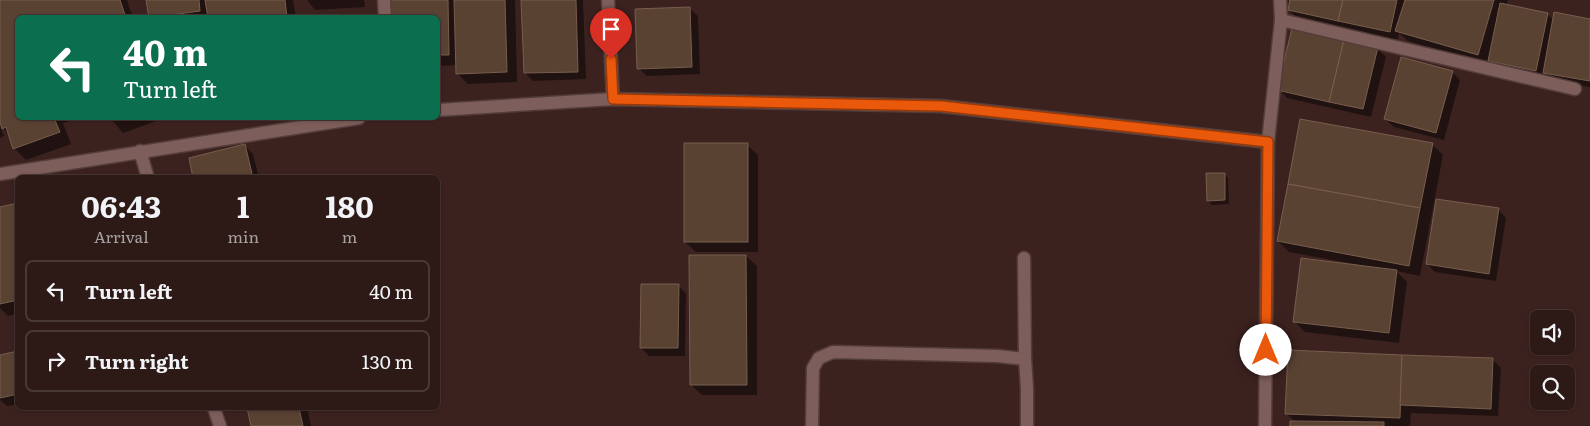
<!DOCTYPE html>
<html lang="en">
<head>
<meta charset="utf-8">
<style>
	body { margin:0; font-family:Literata,serif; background:#392724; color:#f1f3f6; height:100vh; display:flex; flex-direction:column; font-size:19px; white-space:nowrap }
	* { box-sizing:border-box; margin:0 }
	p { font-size:16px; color:#a7a1a1 }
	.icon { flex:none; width:28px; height:28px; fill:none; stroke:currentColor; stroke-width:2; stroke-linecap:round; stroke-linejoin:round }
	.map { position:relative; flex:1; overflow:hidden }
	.sheet { position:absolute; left:15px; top:175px; width:425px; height:235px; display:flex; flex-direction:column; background:#2d1a17; border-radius:8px; box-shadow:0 1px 4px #0004,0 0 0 1px #483836 }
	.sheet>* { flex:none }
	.banner { position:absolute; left:15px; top:15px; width:425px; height:105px; border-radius:8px; box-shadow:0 1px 4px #0004,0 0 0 1px #483836; background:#0b6e4f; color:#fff; overflow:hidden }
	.fabs { position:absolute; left:1530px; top:310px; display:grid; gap:10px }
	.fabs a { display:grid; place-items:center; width:45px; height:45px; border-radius:8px; background:#2d1a17; box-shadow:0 1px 4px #0004,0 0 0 1px #483836; font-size:25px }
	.pin { position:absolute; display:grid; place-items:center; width:42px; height:42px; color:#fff; margin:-51px -21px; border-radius:50% 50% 50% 0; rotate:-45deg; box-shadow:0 0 5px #0007 }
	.pin .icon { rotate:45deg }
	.me { position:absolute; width:55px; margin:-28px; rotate:0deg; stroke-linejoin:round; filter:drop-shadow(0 0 4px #0008) }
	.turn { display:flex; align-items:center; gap:18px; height:105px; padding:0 25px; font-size:22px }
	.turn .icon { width:65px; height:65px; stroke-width:2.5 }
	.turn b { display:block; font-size:35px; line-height:42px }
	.eta { display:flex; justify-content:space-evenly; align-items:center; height:85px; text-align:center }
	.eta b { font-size:30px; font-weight:700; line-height:35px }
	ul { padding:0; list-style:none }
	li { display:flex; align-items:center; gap:15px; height:62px; margin:0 10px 8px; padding:0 15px; border:2px solid #483836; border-radius:8px }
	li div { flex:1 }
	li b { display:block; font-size:19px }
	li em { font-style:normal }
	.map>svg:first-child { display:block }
</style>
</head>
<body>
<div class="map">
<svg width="1590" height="426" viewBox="0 0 1590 426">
	<rect width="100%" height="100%" fill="#3c221f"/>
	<!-- shadow -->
	<g fill="#0007">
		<path d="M 0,0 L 127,0 L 133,18 L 18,18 L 18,118 L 79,118 L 63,123 L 71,144 L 26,160 L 14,148 L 9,134 L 0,125 Z"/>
		<path d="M 147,0 L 293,0 L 296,18 L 150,18 Z"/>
		<path d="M 307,0 L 364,0 L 365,7 L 315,10 Z"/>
		<path d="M 392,0 L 515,0 L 517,82 L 468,84 L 457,73 L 457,65 L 438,66 L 438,18 Z"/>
		<path d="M 523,0 L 583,0 L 586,79 L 533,81 L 525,73 Z"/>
		<path d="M 1291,0 L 1508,0 L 1506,6 L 1547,14 L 1554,20 L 1590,20 L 1590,87 L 1553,81 L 1545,73 L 1544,78 L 1497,69 L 1489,61 L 1488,65 L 1408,41 L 1399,33 L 1398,40 L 1297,18 L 1289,10 Z"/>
		<path d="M 689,8 L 698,16 L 700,74 L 647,76 L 638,68 Z"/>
		<path d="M 1377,48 L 1386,57 L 1371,117 L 1287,98 L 1279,89 Z"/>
		<path d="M 1452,72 L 1460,80 L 1444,140 L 1394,127 L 1385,119 Z"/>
		<path d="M 110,118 L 165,118 L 123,133 Z"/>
		<path d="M 0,125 L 4,136 L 0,138 Z"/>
		<path d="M 1432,144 L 1443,155 L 1420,276 L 1396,271 L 1407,282 L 1399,343 L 1305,332 L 1295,322 L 1360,267 L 1360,265 L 1289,252 L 1278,241 Z"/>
		<path d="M 747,145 L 758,155 L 758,252 L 696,252 L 685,242 Z"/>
		<path d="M 245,146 L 253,154 L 259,178 L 194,178 Z"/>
		<path d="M 1224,174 L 1228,178 L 1229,204 L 1212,205 L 1208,201 Z"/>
		<path d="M 18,204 L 18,313 L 8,316 L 0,308 L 0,208 Z"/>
		<path d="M 1498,209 L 1506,218 L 1496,281 L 1435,272 L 1427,264 Z"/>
		<path d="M 746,256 L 757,266 L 757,395 L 702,395 L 691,385 Z"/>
		<path d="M 678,285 L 686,294 L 685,356 L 649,356 L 641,348 Z"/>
		<path d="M 18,352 L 18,404 L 7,406 L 0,400 L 0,356 Z"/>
		<path d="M 1492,359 L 1501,368 L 1498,416 L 1411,413 L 1410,426 L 1291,426 L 1295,422 L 1286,413 Z"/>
		<path d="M 248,408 L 307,408 L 311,426 L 252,426 Z"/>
	</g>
	<!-- building -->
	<g fill="#5a4233" stroke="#775e4e">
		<path d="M 0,0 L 120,0 L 126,18 L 18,18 L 18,118 L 54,118 L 60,132 L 13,149 L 6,127 L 2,129 L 0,122 Z"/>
		<path d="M 146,0 L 199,0 L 200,11 L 149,18 Z"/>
		<path d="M 205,0 L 285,0 L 287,18 L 208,18 Z"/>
		<path d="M 390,0 L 448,0 L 449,55 L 438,55 L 438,18 L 391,18 Z"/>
		<path d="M 454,0 L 505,0 L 507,72 L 456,74 Z"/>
		<path d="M 521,0 L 576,0 L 578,72 L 524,73 Z"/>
		<path d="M 1290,0 L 1343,0 L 1338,21 L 1288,10 Z"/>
		<path d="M 1343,0 L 1397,0 L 1390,32 L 1338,21 Z"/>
		<path d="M 1405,0 L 1494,0 L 1478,55 L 1395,31 Z"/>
		<path d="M 1500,3 L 1548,13 L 1536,71 L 1488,61 Z"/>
		<path d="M 690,7 L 692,67 L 637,69 L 635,9 Z"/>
		<path d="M 1554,12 L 1590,19 L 1590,81 L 1543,73 Z"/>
		<path d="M 1292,28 L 1344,40 L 1329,102 L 1277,90 Z"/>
		<path d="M 1344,40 L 1378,47 L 1363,109 L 1329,102 Z"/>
		<path d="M 1401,57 L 1453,71 L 1436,133 L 1384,119 Z"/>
		<path d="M 1300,119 L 1433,143 L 1420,208 L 1288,184 Z"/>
		<rect x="684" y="143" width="64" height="99"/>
		<path d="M 245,144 L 253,178 L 193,178 L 189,158 Z"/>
		<path d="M 1206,173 L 1225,173 L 1225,200 L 1207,201 Z"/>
		<path d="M 1288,184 L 1420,208 L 1409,266 L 1277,241 Z"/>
		<path d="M 1436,199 L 1499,208 L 1489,274 L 1426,264 Z"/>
		<path d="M 18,203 L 18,300 L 0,304 L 0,207 Z"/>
		<path d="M 689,255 L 746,255 L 747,385 L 690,385 Z"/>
		<path d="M 1301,258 L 1397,270 L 1389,333 L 1293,322 Z"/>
		<path d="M 641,284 L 679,284 L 678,348 L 640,348 Z"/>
		<path d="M 1288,350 L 1402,355 L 1400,418 L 1285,414 Z"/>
		<path d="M 18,351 L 18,394 L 0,398 L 0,355 Z"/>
		<path d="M 1402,355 L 1493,358 L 1491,409 L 1400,405 Z"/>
		<path d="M 247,408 L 299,408 L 303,426 L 251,426 Z"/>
		<path d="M 1290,421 L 1384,422 L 1384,426 L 1290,426 Z"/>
	</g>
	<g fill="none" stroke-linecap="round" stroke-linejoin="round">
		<!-- minor casing -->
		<g stroke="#533d3a" stroke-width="15">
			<g id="minor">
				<path d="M 384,0 L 385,18"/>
				<path d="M 608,0 L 613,99"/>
				<path d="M 1281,20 L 1575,89"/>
				<path d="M 438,110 L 613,99 L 941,106 L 1268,142"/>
				<path d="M 140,151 L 148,178"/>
				<path d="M 0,174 L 359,118"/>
				<path d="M 1024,258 L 1025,359"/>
				<path d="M 214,408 L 220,426"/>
				<path d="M 812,426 L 813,368 L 819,358 L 833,352 L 997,356 L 1025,359 L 1027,388 L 1027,426"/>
				<path d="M 1265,426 L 1268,142 L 1281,20 L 1280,0"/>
			</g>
		</g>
		<!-- minor -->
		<use href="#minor" stroke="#7d5e5a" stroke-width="12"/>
	</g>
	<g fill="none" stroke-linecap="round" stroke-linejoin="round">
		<!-- route casing -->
		<g stroke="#983908" stroke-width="12">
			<path id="route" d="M 611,59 L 613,99 L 941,106 L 1268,142 L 1266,350"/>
		</g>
		<!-- route -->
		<use href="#route" stroke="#ea580c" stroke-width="9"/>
	</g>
</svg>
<div class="fabs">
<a><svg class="icon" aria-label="sound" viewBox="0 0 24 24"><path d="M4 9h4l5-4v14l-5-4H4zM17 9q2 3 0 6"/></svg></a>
<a><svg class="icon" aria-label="search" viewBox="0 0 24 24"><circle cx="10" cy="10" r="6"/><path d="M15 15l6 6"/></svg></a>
</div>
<div class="pin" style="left:611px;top:59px;background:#d93025"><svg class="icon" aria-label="arrive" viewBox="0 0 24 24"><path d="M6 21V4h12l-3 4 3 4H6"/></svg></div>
<svg class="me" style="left:1266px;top:350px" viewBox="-20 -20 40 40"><circle r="19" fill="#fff"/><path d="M0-13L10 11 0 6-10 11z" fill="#ea580c"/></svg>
<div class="banner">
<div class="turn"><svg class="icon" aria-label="left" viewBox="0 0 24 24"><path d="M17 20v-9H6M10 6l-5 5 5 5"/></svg><div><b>40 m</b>Turn left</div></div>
</div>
<section class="sheet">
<div class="eta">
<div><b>06:43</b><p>Arrival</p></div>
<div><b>1</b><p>min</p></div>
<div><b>180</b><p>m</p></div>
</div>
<ul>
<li><svg class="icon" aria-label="left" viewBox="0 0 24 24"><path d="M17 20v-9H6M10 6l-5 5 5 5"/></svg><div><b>Turn left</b></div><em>40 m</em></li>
<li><svg class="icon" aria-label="right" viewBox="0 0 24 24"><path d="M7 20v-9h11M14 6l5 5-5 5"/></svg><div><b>Turn right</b></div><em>130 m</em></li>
</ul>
</section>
</div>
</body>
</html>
